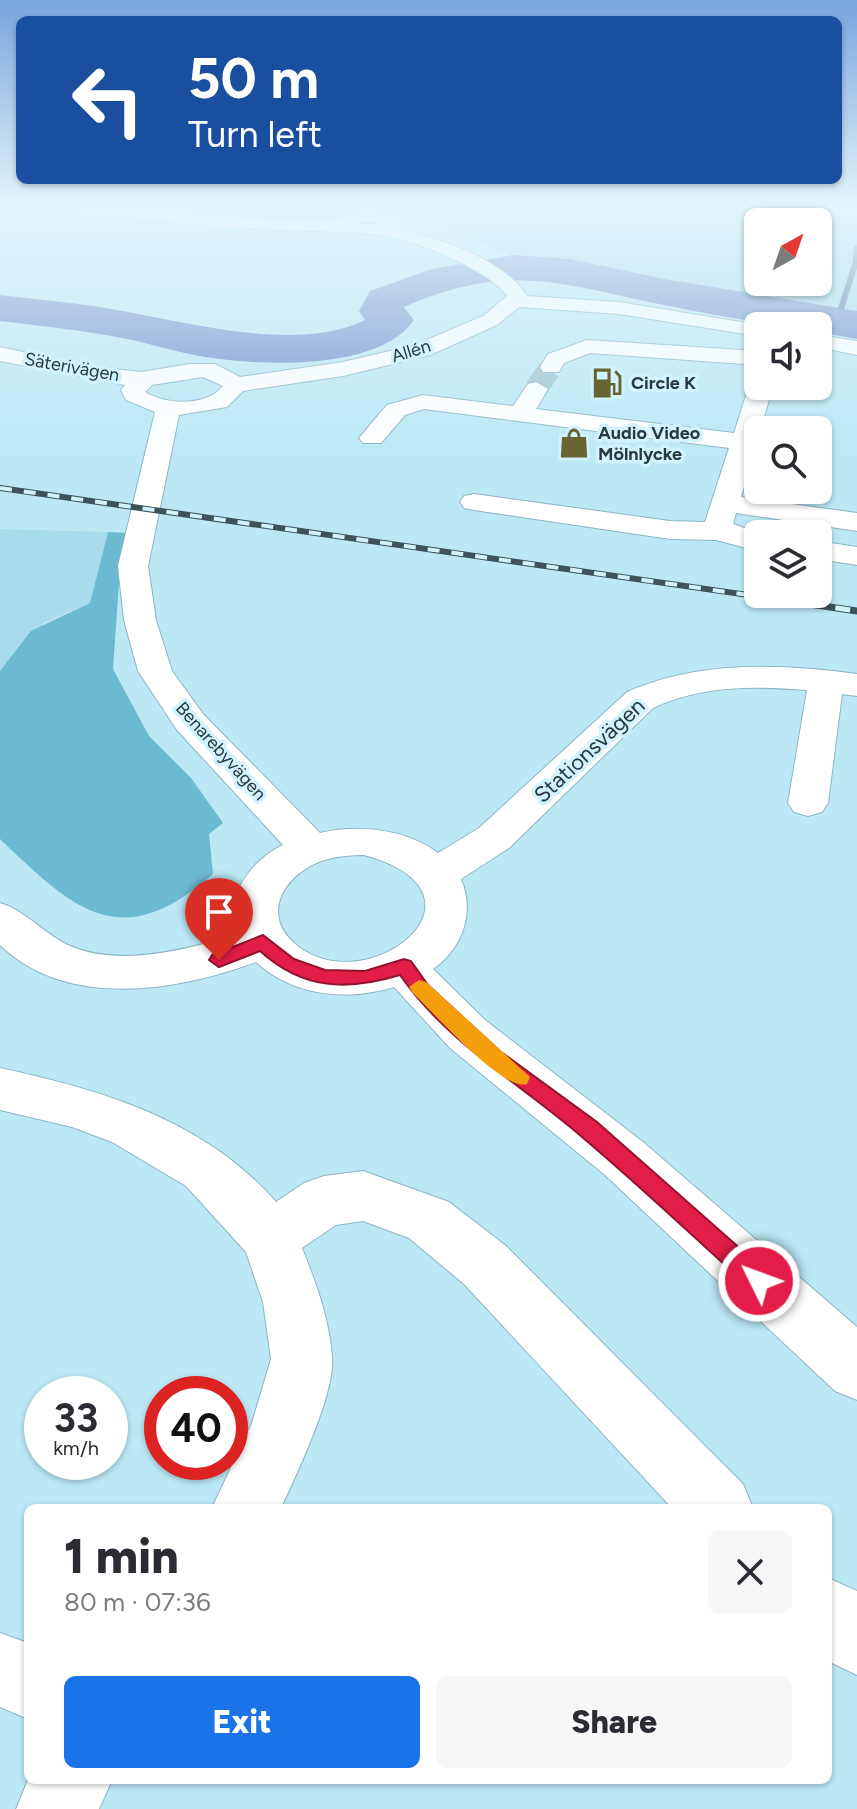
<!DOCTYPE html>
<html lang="en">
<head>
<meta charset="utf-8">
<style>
	body { margin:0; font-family:Figtree,sans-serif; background:#f7f7f7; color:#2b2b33; height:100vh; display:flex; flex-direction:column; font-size:30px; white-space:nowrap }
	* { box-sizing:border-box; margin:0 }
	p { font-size:26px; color:#7c7c81 }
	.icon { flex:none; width:44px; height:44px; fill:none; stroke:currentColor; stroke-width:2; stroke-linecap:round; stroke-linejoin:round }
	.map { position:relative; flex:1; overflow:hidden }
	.panel { position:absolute; left:24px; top:1504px; width:808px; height:280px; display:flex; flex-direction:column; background:#fff; border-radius:12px; box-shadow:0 2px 6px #0004 }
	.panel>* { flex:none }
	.guide { position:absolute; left:16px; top:16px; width:826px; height:168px; border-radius:12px; box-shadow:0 2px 6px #0004; background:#1a4fa0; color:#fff; overflow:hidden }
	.needle { width:52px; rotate:40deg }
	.buttons { position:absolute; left:744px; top:208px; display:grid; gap:16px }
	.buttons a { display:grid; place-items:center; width:88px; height:88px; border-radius:12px; background:#fff; box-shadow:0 2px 6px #0004; font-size:40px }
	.speed { position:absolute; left:24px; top:1376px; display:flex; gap:16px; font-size:40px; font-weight:700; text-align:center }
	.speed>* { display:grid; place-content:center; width:104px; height:104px; border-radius:50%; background:#fff; box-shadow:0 2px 6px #0004; line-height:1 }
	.speed small { font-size:20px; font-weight:400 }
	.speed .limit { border:12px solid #d22; background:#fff; color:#111 }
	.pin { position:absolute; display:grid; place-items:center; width:68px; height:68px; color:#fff; margin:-82px -34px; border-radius:50% 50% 50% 0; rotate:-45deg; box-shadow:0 0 8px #0007 }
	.pin .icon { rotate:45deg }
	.me { position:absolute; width:88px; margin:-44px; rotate:312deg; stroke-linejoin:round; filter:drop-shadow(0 0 6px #0008) }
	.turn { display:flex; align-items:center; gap:28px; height:168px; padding:0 40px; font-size:36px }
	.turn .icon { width:104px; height:104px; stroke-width:2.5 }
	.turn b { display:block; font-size:56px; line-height:68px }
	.round { display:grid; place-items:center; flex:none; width:84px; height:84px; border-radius:12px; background:#f7f7f7 }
	.summary { display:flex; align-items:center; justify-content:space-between; height:136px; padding:0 40px }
	h1 { font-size:48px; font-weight:800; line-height:60px }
	.action { display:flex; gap:16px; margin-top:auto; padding:16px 40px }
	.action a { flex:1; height:92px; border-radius:12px; background:#1a73e8; color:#fff; font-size:32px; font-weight:800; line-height:92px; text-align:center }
	.action a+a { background:#f7f7f7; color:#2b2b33 }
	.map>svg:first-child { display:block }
</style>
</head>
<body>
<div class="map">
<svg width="857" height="1809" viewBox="0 0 857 1809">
	<rect width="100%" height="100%" fill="#bce8f6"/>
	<!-- built -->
	<g fill="#a8dcec" fill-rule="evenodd">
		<path d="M 457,203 L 666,203 L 857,218 L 857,313 L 713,296 L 495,250 L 437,222 ZM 758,222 L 818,222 L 818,282 L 758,282 Z"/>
		<path d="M 0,529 L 108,532 L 90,603 L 45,622 L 0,671 Z"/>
	</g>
	<!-- green -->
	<path fill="#6cbad2" d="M 108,532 L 129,533 L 119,583 L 113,669 L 149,736 L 191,778 L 223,823 L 209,834 L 213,874 C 121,955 75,911 0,839 L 0,671 L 31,631 L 90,603 Z"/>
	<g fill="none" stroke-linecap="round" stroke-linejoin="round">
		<!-- stream -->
		<path fill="#5c75a2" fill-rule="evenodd" d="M 857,245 L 857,268 L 840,322 L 833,324 L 853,261 L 854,247 Z"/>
		<!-- river -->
		<path fill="#738fcd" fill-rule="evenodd" d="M 513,255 L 570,259 L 664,279 L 857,311 L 857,339 L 818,332 L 818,326 L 781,326 C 738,319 696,312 654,303 C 555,281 502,264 404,307 L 414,320 C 379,371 261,366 206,357 C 177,353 150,343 122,338 C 82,330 41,326 0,321 L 0,295 C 41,300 82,303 122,311 C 193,323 297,353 365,320 L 359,311 L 370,291 L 432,269 Z"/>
		<!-- minor-tunnel -->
		<path stroke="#9ec5d1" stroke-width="23" stroke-dasharray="23 11" stroke-linecap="butt" d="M 536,389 L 551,367"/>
		<!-- minor casing -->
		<g stroke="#8bb5c3" stroke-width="2">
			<g id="minor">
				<path d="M 23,203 L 80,203 L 273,220 L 334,220 L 364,211 L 402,218 L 404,222 L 397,228 C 441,240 501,257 527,296 L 619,302 L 765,326 L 758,326 L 758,336 L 619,314 L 519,307 L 497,325 L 430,355 L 343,376 L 243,391 L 227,407 L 179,415 L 148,566 L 156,620 L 172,671 L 203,714 L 320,833 C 359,824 406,829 438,853 L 479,828 L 627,692 C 700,660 780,664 857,674 L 857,696 L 842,694 L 828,803 L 822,812 L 808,816 L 794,812 L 788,803 L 807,690 C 754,686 702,685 653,708 L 509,848 L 461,879 C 475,912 463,948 433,969 L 485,1020 L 643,1142 L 857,1327 L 857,1400 L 835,1391 L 605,1175 L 450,1048 L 394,987 C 348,1001 294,997 256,962 C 177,991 68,1010 0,945 L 0,903 C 26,911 43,933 68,945 C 117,968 188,950 237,934 C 224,897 250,861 283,845 L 177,730 L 138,671 L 124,620 L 118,566 L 155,412 L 126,400 L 121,390 L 125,385 L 0,361 L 0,347 L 88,366 L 141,372 L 190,364 L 215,364 L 240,377 L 343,362 L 415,345 L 483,316 L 507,296 C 490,270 413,240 383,235 C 347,231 311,231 274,230 C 193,227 112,215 31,208 ZM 365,221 L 381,224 L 353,224 ZM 203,377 L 223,386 C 206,407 166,405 145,392 L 152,385 ZM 364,855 C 507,894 365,1006 294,943 C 258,911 289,869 328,859 C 339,856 352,855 364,855 Z"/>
				<path d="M 754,203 L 857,205 L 857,215 L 762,208 Z"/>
				<path d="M 818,335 L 857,341 L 857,355 L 818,347 Z"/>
				<path d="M 587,340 L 758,351 L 758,365 L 590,353 L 564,363 L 559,372 L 543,372 L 540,367 L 548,354 Z"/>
				<path d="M 758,380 L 758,386 L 773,386 L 741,497 L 857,513 L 857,531 L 736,513 L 733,524 L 761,534 L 758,534 L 758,551 L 716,540 L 670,539 L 474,510 L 464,508 L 460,502 L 464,496 L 474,494 L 670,521 L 705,522 L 729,448 L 424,409 L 405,415 L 381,443 L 363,443 L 359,438 L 387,405 L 423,395 L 513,406 L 528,384 L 536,382 L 548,389 L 536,409 L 734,433 L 749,386 Z"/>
				<path d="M 818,541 L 857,547 L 857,565 L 818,559 Z"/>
				<path d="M 0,1068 C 103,1090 204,1120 276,1202 L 304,1183 L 324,1176 L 363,1171 L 449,1202 L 506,1246 L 743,1484 L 753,1508 L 672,1508 L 464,1284 L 409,1238 L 363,1221 L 336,1225 L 302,1248 C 316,1283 329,1318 332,1356 C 336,1392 297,1473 281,1508 L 212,1508 L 252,1423 L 271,1359 L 263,1302 L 246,1252 L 186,1186 L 112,1142 L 72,1127 L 0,1110 Z"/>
				<path d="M 828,1578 L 857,1591 L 857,1675 L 828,1661 Z"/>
				<path d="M 0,1633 L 28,1643 L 28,1719 L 0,1707 Z"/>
				<path d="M 28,1780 L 112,1780 L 99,1809 L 16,1809 Z"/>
			</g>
		</g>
		<!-- minor -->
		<use href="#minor" fill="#fff" fill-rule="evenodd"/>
		<!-- rail-far1 casing -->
		<g stroke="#3d5259" stroke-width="6">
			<path id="rail-far1" d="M 0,488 L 790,601"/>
		</g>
		<!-- rail casing -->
		<g stroke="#3d5259" stroke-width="7">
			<path id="rail" d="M 776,599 L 857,611"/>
		</g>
		<!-- rail-far1 -->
		<use href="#rail-far1" stroke="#d1f3ff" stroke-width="4" stroke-dasharray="12" stroke-linecap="butt"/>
		<!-- rail -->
		<use href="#rail" stroke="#d1f3ff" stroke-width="5" stroke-dasharray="15" stroke-linecap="butt"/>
	</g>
	<!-- sky -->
	<linearGradient id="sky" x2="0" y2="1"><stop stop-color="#79a5dd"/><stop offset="0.45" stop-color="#e1f5fb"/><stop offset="1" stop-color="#e1f5fb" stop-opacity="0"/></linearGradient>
	<rect width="857" height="456" fill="url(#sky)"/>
	<!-- route -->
	<path fill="#e11d48" stroke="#92132f" stroke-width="2" d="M 263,935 L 294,959 L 325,970 L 365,971 L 404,959 L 411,961 L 428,985 L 501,1052 L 597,1122 L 768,1273 L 771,1281 L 768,1289 L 759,1292 L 751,1289 C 695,1238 640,1186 582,1137 C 521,1084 447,1043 400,975 C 347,991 303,990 260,951 L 219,967 L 209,960 L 212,955 Z"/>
	<!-- slow -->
	<path fill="#f59e0b" d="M 419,980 L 426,982 L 530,1077 L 527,1084 C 503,1092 432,1011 412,992 L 409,987 Z"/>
	<!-- icons -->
	<defs>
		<g id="fuel-bare" transform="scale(2.4)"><path d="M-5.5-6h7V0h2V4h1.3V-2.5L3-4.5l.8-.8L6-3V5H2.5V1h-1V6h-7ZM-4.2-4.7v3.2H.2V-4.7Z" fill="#696531" stroke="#d1f3ff" stroke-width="2.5" paint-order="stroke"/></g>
		<g id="shop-bare" transform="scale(2.4)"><path d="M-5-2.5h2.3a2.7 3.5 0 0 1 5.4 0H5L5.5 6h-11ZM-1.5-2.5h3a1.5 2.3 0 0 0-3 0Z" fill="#696531" stroke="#d1f3ff" stroke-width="2.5" paint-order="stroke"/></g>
	</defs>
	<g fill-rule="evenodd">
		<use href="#fuel-bare" x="607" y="383"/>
		<use href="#shop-bare" x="574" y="443"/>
	</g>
	<g text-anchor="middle" stroke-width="7" stroke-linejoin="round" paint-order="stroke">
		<!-- far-street labels -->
		<g font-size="18" fill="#27383e" stroke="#d1f3ff">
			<text transform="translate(411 351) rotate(-17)" y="6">Allén</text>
			<text transform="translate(72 367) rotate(10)" y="6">Säterivägen</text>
			<text transform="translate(221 751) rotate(48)" y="6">Benarebyvägen</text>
		</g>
		<!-- far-poi labels -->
		<g font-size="18" font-weight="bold" fill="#27383e" stroke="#d1f3ff" text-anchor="start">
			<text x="631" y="389">Circle K</text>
			<text x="598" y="439">Audio Video<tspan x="598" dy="21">Mölnlycke</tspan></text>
		</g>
		<!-- street labels -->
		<g font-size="22" fill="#27383e" stroke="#d1f3ff">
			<text transform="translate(589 750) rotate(-43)" y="8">Stationsvägen</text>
		</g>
	</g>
</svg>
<div class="buttons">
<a><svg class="needle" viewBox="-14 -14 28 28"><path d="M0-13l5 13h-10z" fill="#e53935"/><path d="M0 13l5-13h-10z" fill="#7c7c81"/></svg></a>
<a><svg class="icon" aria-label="sound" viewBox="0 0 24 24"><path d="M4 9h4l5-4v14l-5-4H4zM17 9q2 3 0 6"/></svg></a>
<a><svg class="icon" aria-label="search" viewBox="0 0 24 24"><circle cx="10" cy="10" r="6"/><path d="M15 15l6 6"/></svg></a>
<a><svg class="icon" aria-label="layers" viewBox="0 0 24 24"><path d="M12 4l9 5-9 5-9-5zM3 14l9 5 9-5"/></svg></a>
</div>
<div class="speed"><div>33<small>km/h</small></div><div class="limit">40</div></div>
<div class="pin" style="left:219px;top:960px;background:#d93025"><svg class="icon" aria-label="arrive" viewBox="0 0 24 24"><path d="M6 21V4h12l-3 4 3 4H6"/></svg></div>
<svg class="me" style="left:759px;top:1281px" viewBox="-20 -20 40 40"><circle r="17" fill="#e11d48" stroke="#fff" stroke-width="3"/><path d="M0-11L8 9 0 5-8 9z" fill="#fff"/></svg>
<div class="guide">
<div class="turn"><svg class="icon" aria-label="left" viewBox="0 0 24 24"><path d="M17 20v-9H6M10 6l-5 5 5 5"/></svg><div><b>50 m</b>Turn left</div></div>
</div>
<section class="panel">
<div class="summary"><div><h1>1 min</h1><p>80 m · 07:36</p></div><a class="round"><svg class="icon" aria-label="close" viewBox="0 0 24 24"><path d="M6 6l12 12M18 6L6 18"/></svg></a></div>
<div class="action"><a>Exit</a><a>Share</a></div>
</section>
</div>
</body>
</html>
